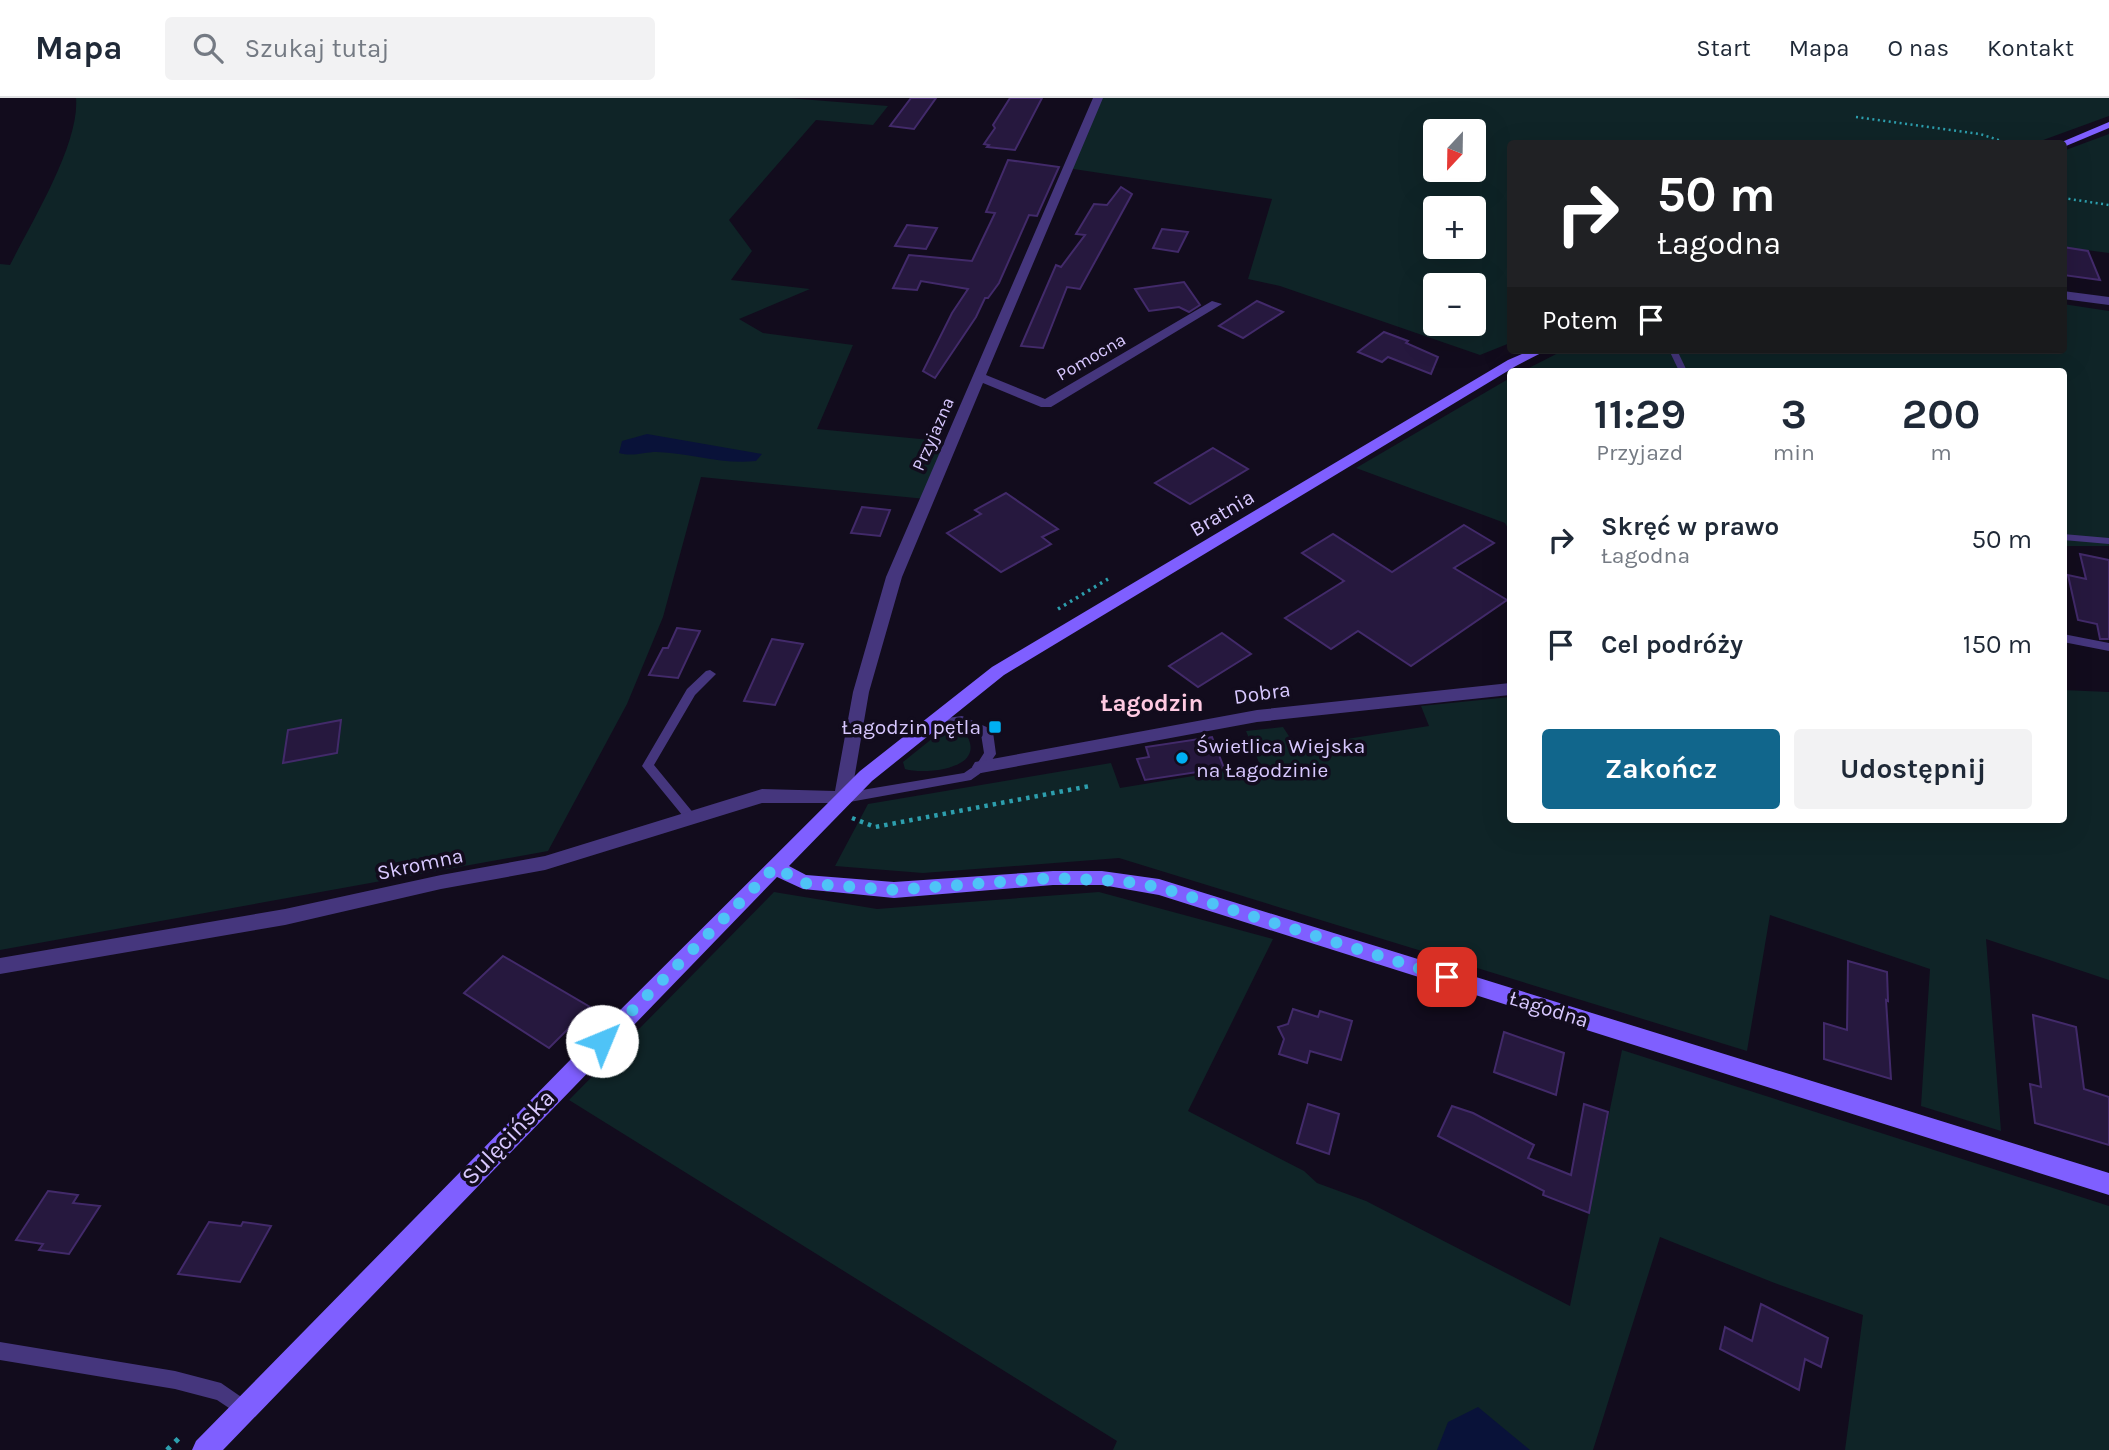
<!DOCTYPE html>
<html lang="pl">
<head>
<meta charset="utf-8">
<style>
	body { margin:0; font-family:Karla,sans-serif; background:#f2f2f3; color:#1f2937; height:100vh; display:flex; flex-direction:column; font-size:26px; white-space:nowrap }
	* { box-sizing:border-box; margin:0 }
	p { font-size:23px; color:#747a83 }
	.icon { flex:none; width:38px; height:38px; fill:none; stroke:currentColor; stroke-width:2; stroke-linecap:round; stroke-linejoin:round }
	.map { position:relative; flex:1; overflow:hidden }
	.side { position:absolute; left:1507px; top:270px; width:560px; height:455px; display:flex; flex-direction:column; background:#fff; border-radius:7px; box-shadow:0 7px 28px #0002 }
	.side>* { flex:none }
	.top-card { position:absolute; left:1507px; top:42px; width:560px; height:214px; border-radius:7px; box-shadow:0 7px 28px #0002; background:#202124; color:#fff; overflow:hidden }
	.needle { width:46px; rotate:202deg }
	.fabs { position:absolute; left:1423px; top:21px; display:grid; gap:14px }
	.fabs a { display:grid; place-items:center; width:63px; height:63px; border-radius:7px; background:#fff; box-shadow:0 7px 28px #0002; font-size:35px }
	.pin { position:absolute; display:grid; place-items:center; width:60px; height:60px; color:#fff; margin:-30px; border-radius:14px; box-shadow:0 4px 10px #0006 }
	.me { position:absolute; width:77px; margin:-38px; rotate:45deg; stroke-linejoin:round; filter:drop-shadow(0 0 5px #0008) }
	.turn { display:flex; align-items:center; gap:24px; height:147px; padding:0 35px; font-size:32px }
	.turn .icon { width:91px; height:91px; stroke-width:2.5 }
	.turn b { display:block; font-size:49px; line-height:60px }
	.then { display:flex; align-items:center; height:66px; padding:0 35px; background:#0003; gap:14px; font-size:26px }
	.eta { display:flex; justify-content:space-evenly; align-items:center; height:119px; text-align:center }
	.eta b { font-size:42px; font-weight:700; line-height:49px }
	.cta { display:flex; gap:14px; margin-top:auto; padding:14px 35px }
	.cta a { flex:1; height:80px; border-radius:7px; background:#11668c; color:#fff; font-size:28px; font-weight:700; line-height:80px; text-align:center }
	.cta a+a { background:#f2f2f3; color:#1f2937 }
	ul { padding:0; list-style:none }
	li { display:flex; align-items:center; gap:21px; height:105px; padding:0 35px }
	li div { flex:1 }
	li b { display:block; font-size:26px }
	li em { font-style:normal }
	header { display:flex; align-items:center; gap:42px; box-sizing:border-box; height:98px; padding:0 35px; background:#fff; border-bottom:2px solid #e0e1e3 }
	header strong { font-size:33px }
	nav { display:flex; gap:38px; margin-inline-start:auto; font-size:24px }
	.search { width:490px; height:63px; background:#f2f2f3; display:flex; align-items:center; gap:18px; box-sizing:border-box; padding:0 24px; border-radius:7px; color:#747a83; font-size:26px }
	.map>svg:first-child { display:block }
</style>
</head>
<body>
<header>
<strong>Mapa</strong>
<div class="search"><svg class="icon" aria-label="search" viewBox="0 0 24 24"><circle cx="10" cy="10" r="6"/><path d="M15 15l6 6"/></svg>Szukaj tutaj</div>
<nav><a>Start</a><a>Mapa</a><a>O nas</a><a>Kontakt</a></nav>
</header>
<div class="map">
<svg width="2109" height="1352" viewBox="0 0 2109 1352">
	<rect width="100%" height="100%" fill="#120c1d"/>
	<!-- green -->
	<g fill="#0f2427" fill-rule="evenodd">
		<path d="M 76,0 L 788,0 L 888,8 L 873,27 L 816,22 L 729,122 L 752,153 L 731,182 L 810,191 L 739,221 L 763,235 L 853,247 L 817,331 L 951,344 L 926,401 L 701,379 L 663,519 L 627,606 L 548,753 L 0,852 L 0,166 L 10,167 C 31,125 80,46 76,0 Z"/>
		<path d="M 1098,0 L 2109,0 L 2109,18 L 2035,45 L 1510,46 L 1510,245 L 1480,257 L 1280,188 L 1248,181 L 1272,101 L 1067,70 ZM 1435,33 L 1474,33 L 1474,72 L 1435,72 ZM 1435,110 L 1474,110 L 1474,149 L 1435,149 ZM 1435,187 L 1474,187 L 1474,226 L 1435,226 Z"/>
		<path d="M 2109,36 L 2109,155 L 2063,149 L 2063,53 Z"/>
		<path d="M 2063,206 L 2109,213 L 2109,448 L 2063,448 L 2063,273 L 1523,273 L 1564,252 L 2063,252 Z"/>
		<path d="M 1510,280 L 1510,434 L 1505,425 L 1356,370 Z"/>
		<path d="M 2063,592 L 2109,594 L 2109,882 L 1986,841 L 2001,1033 L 1921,1008 L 1930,871 L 1770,817 L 1747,953 L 1119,760 L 923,775 L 835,768 L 868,706 L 1111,665 L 1120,690 L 1260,667 L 1246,633 L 1283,629 L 1296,649 L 1429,628 L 1421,608 L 1510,599 L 1510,721 L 2063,721 Z"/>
		<path d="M 953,633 L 967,638 C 986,671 925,677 905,671 L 903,664 L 938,636 Z"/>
		<path d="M 774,794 L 877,811 L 1099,794 L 1273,841 L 1188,1013 L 1304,1073 L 1317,1085 L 1366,1103 L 1570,1208 L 1622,952 L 2109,1108 L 2109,1352 L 1845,1352 L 1863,1217 L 1772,1184 L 1660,1139 L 1593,1352 L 1113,1352 L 1117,1343 L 569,1002 Z"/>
	</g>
	<!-- water -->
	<g fill="#091239">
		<path d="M 647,336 L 762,356 L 756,363 C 723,367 691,355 657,354 C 643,354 633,359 619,355 L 622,343 Z"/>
		<path d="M 1478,1309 L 1530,1352 L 1437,1352 L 1448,1324 Z"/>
	</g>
	<!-- building -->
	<g fill="#26183e" stroke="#422a6a" stroke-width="2">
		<path d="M 911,0 L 936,0 L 914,31 L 890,28 Z"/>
		<path d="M 1010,0 L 1042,0 L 1015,52 L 987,49 L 989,47 L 984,46 L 995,30 L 993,27 Z"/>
		<path d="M 1008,62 L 1059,69 L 1037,118 L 1029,117 L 999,185 L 988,200 L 985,200 L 976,219 L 935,280 L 923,273 L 952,215 L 968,191 L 921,183 L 917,192 L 893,190 L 909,157 L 972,163 L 995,115 L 986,114 Z"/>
		<path d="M 1121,89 L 1132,96 L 1080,191 L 1067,189 L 1043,250 L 1021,248 L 1056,167 L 1061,169 L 1085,137 L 1076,136 L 1094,106 L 1107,107 Z"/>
		<path d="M 907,127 L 937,130 L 926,151 L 895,148 Z"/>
		<path d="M 1162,131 L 1188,134 L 1178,154 L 1153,150 Z"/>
		<path d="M 2063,149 L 2088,153 L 2100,182 L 2063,177 Z"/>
		<path d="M 1184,184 L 1200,207 L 1189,214 L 1179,209 L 1149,213 L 1135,191 Z"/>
		<path d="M 1257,203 L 1283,214 L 1243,240 L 1219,228 Z"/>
		<path d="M 1384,234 L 1408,243 L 1406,245 L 1438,259 L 1431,276 L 1388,259 L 1382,264 L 1358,254 Z"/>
		<path d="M 1213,350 L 1248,371 L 1190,406 L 1155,385 Z"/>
		<path d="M 1006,395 L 1058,431 L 1042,439 L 1051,446 L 1001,474 L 947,435 L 981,416 L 975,412 Z"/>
		<path d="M 862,409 L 890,412 L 880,438 L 851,435 Z"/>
		<path d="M 1464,427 L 1494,445 L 1454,470 L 1507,502 L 1411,568 L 1358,533 L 1331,551 L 1285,520 L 1344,483 L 1302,455 L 1333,436 L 1392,474 Z"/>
		<path d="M 2080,456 L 2109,462 L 2109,541 L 2100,541 L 2097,526 L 2078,522 L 2068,477 L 2086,481 Z"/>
		<path d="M 677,530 L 700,533 L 678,580 L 649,577 L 663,550 L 668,550 Z"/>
		<path d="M 1222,535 L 1251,556 L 1198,589 L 1169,568 Z"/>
		<path d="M 772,541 L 803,546 L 775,607 L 744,603 Z"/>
		<path d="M 341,622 L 337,655 L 283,665 L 288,632 Z"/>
		<path d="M 1212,639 L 1224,670 L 1145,682 L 1137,661 L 1149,659 L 1146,649 Z"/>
		<path d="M 503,858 L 590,909 L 549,950 L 464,895 Z"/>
		<path d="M 1848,863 L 1887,874 L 1888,903 L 1886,902 L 1891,981 L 1824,961 L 1824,925 L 1847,932 Z"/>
		<path d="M 1293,911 L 1318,919 L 1320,913 L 1352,923 L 1341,962 L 1310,953 L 1307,965 L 1279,956 L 1284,941 L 1278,929 L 1288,926 Z"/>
		<path d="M 2033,917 L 2076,929 L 2084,991 L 2109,999 L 2109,1047 L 2035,1025 L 2030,986 L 2041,989 Z"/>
		<path d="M 1504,934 L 1564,955 L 1556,997 L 1494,974 Z"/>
		<path d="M 1308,1006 L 1339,1016 L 1329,1056 L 1297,1045 Z"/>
		<path d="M 1584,1006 L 1608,1014 L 1589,1115 L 1543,1097 L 1544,1093 L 1438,1038 L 1452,1008 L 1473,1015 L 1534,1047 L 1528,1060 L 1571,1077 Z"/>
		<path d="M 48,1093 L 78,1097 L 73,1105 L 100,1108 L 69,1156 L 39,1152 L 43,1146 L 16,1142 Z"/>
		<path d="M 209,1124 L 241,1128 L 243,1124 L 271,1128 L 240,1184 L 178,1176 Z"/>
		<path d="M 1761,1206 L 1828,1240 L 1821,1269 L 1805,1261 L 1799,1292 L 1720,1251 L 1725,1229 L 1752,1243 Z"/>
	</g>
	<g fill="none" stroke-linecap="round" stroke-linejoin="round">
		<!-- path-far3 -->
		<g stroke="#2d9fae" stroke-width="2.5" stroke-dasharray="2 3.5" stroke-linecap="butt">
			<path d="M 1856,19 L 1980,36 L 2011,46"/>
			<path d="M 2063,100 L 2109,107"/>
		</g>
		<!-- path-far2 -->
		<path stroke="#2d9fae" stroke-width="3.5" stroke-dasharray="2.5 4.5" stroke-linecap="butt" d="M 1058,511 L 1108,481"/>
		<!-- path-far1 -->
		<path stroke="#2d9fae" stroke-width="4.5" stroke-dasharray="3.5 5" stroke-linecap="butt" d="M 852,720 L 875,729 L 1090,688"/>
		<!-- path -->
		<path stroke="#2d9fae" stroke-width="5" stroke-dasharray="4.5 7" stroke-linecap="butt" d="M 167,1352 L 183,1336"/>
		<!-- lane -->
		<g fill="#45367d" fill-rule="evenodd">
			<path d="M 1669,252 L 1677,252 L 1687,273 L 1679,273 Z"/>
			<path d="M 2063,436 L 2109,440 L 2109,446 L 2063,442 Z"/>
			<path d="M 2063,536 L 2109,545 L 2109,553 L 2063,544 Z"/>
			<path d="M 710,572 L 716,576 L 695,597 L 654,667 L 695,717 L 697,720 L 695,723 L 687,723 L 642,668 L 687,591 L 706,573 Z"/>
			<path d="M 962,618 L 991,631 L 993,634 L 996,656 L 985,672 L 971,682 L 844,705 L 840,703 L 838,700 L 840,697 L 844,695 L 964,675 L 977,666 L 984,655 L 981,636 L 961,626 L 932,630 L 926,626 L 932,622 Z"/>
			<path d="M 0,1244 L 175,1273 L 221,1285 L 250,1305 L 253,1311 L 250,1317 L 244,1320 L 217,1302 L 175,1291 L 0,1262 Z"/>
		</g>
		<!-- street -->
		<g fill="#45367d" fill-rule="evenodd">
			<path d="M 1093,0 L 1103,0 L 986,277 L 1045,301 L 1212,203 L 1222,206 L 1051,309 L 1041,309 L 983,285 L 902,479 L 869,594 L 850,705 L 762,705 L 545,772 L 441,791 L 285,827 L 0,876 L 0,860 L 285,811 L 441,777 L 545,758 L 762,691 L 835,693 L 853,594 L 886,479 Z"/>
			<path d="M 2063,193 L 2109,199 L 2109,207 L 2063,201 Z"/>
			<path d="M 1510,585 L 1510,597 L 1257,624 L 981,675 L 975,674 L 972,669 L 975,664 L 981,663 L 1257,612 Z"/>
		</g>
		<!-- secondary -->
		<g fill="#7f5fff" fill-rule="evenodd">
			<path d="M 2109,24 L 2109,30 L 2066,48 L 2057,46 Z"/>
			<path d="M 1531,252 L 1547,252 L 1516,268 L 1004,577 L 872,683 L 789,768 L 806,777 L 894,784 L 1053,773 L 1102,773 L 1159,781 L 2109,1075 L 2109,1097 L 1159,797 L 1102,787 L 1053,787 L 894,800 L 803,791 L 777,779 L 223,1352 L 192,1352 L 196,1343 L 576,956 L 860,673 L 992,569 L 1508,262 Z"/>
		</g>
	</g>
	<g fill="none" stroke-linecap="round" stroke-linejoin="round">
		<!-- route -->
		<path stroke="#4fc3f7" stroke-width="12" stroke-dasharray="0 21.6" d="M 602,943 L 775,769 L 803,785 L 894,792 L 1053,780 L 1121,783 L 1159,789 L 1447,879"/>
	</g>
	<!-- markers -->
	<g fill="#00b0f3" stroke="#120c1d" stroke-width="2.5">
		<rect x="988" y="622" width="14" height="14" rx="3.5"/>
		<circle cx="1182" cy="660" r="7"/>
	</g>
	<g text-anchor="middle" stroke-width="7" stroke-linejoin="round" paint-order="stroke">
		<!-- far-street labels -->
		<g font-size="18" fill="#d8c8ff" stroke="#120c1d">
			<text transform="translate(1091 259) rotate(-30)" y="6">Pomocna</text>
			<text transform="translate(933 336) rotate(-66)" y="6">Przyjazna</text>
		</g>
		<!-- street labels -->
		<g font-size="21" fill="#d8c8ff" stroke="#120c1d">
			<text transform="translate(1222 415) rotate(-31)" y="7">Bratnia</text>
			<text transform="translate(1262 595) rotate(-8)" y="7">Dobra</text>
			<text transform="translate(420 766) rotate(-12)" y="7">Skromna</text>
			<text transform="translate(1549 911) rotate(17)" y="7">Łagodna</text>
		</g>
		<!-- poi labels -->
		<g font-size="21" fill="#d8c8ff" stroke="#120c1d" text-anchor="end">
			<text x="981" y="636">Łagodzin pętla</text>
			<text x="1196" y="655" text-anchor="start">Świetlica Wiejska<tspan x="1196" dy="24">na Łagodzinie</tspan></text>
		</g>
		<!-- quarter labels -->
		<g font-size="24" font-weight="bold" fill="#ffcae2" stroke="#120c1d">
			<text x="1152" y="613">Łagodzin</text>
		</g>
		<!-- near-street labels -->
		<g font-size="24" fill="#d8c8ff" stroke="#120c1d">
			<text transform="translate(508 1039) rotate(-46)" y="8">Sulęcińska</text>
		</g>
	</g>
</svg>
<div class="fabs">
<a><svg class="needle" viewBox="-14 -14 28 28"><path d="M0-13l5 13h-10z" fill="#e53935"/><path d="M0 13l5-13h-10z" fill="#747a83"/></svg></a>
<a>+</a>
<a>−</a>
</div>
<div class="pin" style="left:1447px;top:879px;background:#d93025"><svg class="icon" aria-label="arrive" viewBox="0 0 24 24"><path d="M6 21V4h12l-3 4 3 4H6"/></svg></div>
<svg class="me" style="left:602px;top:943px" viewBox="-20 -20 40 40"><circle r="19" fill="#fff"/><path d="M0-13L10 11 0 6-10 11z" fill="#4fc3f7"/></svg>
<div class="top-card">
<div class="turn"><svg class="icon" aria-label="right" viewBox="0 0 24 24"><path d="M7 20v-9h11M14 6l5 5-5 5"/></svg><div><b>50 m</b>Łagodna</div></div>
<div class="then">Potem<svg class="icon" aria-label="arrive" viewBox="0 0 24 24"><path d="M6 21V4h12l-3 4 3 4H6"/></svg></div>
</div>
<section class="side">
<div class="eta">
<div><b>11:29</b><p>Przyjazd</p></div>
<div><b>3</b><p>min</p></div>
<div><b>200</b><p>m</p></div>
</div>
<ul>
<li><svg class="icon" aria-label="right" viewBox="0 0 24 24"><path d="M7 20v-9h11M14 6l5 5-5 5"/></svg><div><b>Skręć w prawo</b><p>Łagodna</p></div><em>50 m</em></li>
<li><svg class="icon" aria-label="arrive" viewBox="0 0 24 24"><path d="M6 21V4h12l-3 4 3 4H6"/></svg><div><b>Cel podróży</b></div><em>150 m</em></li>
</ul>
<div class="cta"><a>Zakończ</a><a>Udostępnij</a></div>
</section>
</div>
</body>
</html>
